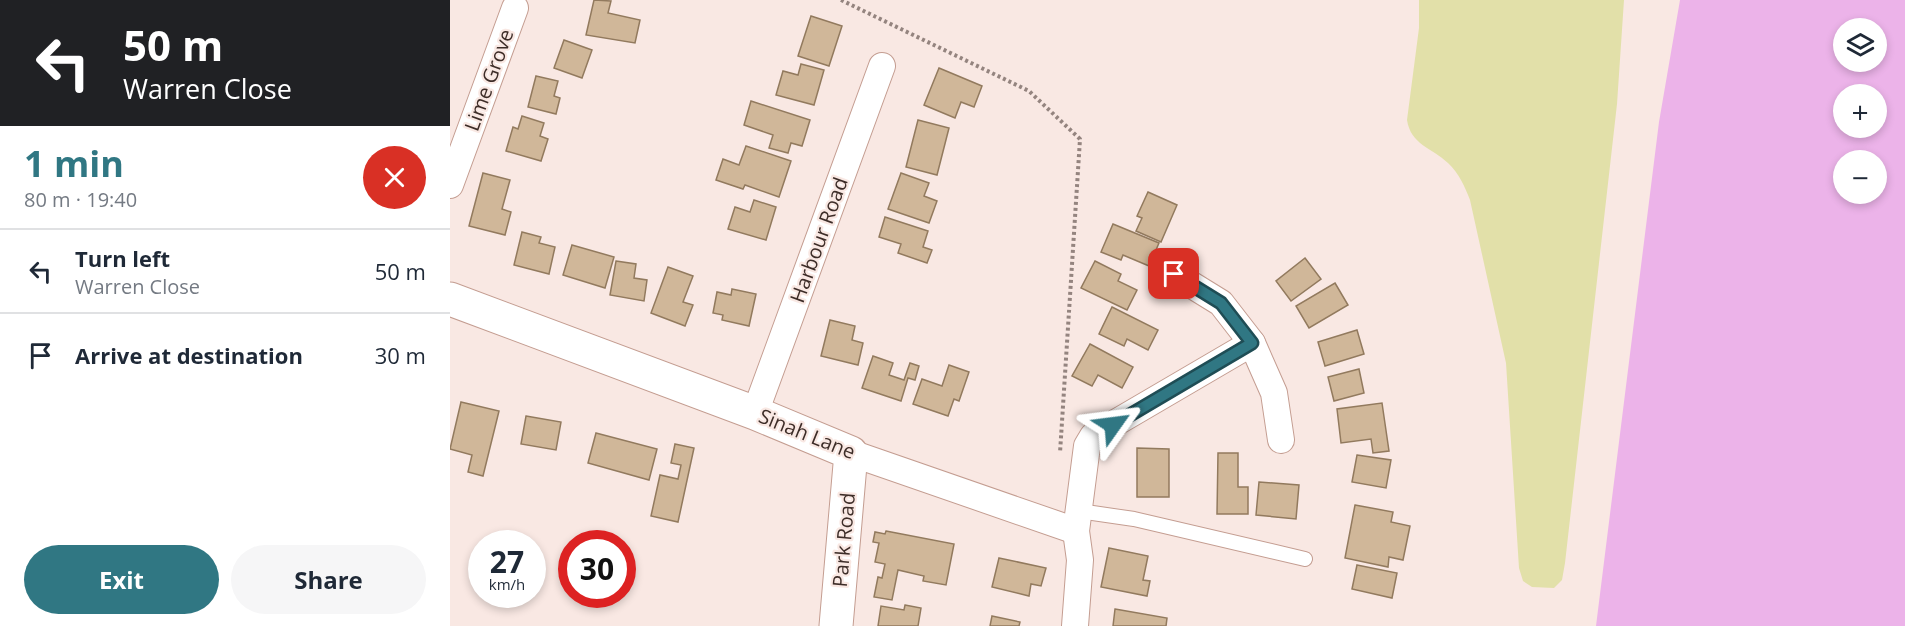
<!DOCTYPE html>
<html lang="en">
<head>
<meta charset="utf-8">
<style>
	body { margin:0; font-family:"Open Sans",sans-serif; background:#f6f6f7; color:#1f2937; height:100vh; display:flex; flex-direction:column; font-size:22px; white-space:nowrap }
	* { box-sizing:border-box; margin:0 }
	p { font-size:20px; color:#747a83 }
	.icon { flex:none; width:33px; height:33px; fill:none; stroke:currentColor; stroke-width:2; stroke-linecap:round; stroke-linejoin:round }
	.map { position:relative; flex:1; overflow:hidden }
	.drawer { display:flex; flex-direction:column; background:#fff; width:450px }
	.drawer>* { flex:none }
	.hud { background:#202124; color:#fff; overflow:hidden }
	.controls { position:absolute; left:1383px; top:18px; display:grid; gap:12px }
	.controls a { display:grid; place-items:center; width:54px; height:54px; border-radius:50%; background:#fff; box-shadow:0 3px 9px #0003; font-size:30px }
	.speed { position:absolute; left:18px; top:530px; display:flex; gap:12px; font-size:30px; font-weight:700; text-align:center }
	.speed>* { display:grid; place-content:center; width:78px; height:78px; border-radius:50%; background:#fff; box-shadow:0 3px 9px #0003; line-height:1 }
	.speed small { font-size:15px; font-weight:400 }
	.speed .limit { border:9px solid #d22; background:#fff; color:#111 }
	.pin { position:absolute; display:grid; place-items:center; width:51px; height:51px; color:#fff; margin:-26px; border-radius:12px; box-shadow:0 3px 9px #0006 }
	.me { position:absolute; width:66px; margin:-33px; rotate:59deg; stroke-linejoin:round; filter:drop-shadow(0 0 4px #0008) }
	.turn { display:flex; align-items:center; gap:21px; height:126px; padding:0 24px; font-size:27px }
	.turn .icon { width:78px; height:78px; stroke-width:2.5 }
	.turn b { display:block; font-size:42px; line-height:51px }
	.round { display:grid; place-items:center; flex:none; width:63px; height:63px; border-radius:32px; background:#f6f6f7 }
	.summary { display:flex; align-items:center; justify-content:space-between; height:102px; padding:0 24px }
	h1 { font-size:36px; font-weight:700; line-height:45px; color:#307783 }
	.action { display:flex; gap:12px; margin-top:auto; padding:12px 24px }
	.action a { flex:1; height:69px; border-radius:36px; background:#307783; color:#fff; font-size:24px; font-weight:700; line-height:69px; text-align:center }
	.action a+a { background:#f6f6f7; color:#1f2937 }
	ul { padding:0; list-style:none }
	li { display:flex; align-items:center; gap:18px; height:84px; padding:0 24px; border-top:2px solid #e0e1e3 }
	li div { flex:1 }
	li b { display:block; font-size:22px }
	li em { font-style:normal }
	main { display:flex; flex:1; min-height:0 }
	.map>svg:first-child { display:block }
</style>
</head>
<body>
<main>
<section class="drawer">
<div class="hud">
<div class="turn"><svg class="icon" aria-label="left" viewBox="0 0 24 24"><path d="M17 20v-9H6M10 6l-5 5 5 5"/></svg><div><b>50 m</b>Warren Close</div></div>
</div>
<div class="summary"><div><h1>1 min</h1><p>80 m · 19:40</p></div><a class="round" style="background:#d93025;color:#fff"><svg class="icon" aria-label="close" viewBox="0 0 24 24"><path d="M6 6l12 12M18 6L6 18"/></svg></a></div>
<ul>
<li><svg class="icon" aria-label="left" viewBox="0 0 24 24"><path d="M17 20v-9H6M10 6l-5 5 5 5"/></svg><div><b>Turn left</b><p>Warren Close</p></div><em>50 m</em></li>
<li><svg class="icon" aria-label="arrive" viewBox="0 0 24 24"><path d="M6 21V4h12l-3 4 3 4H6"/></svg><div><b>Arrive at destination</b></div><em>30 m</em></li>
</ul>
<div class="action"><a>Exit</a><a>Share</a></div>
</section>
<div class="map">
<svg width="1455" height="626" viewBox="0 0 1455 626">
	<rect width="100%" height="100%" fill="#f9e8e3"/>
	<!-- green -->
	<path fill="#e2e0a9" d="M 969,0 L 1174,0 L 1167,104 L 1115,563 L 1112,580 L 1104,588 L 1082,587 L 1073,581 L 1069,568 L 1056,363 L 1020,200 C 1015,187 1009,173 998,163 C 981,147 961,145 957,120 L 969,28 Z"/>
	<!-- water -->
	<path fill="#ecb3e9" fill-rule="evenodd" d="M 1230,0 L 1455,0 L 1455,626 L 1146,626 L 1209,122 ZM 1394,28 L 1426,28 L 1426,62 L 1394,62 ZM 1394,94 L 1426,94 L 1426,128 L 1394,128 ZM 1394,160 L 1426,160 L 1426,194 L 1394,194 Z"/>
	<!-- building -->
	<g fill="#d0b799" stroke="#927a5e" stroke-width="1.5">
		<path d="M 144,0 L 161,1 L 158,13 L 190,20 L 185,43 L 136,35 Z"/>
		<path d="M 361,16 L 392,26 L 379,66 L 348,56 Z"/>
		<path d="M 114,40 L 142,50 L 132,78 L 104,68 Z"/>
		<path d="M 351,64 L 374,70 L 364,105 L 326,95 L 333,71 L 348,75 Z"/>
		<path d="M 489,68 L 532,86 L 524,107 L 511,102 L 505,118 L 474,105 Z"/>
		<path d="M 86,76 L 108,81 L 104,96 L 110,98 L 106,114 L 78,107 Z"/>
		<path d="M 301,101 L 360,120 L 352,146 L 341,143 L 338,153 L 319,148 L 323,135 L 294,125 Z"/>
		<path d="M 72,116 L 94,123 L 90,136 L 98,139 L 91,161 L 56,151 L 63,127 L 68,129 Z"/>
		<path d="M 468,120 L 499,128 L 487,175 L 456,167 Z"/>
		<path d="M 296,146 L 341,161 L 329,197 L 295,185 L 293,189 L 266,180 L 273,159 L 289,165 Z"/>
		<path d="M 33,173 L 60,180 L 52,209 L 61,212 L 55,235 L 19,226 Z"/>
		<path d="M 451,173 L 479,183 L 474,196 L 487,201 L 479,223 L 438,209 Z"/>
		<path d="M 698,192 L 727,205 L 711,242 L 686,231 L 692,218 L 687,216 Z"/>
		<path d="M 304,200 L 326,207 L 316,240 L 278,229 L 285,207 L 300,212 Z"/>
		<path d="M 435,217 L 478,231 L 473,247 L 482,250 L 477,263 L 448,253 L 451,244 L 429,237 Z"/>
		<path d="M 663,224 L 709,243 L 699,266 L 673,255 L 671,260 L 651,252 Z"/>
		<path d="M 72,232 L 91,237 L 89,243 L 105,247 L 99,274 L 64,265 Z"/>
		<path d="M 122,245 L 164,257 L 155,288 L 113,275 Z"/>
		<path d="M 855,258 L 871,279 L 841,301 L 826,281 Z"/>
		<path d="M 166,261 L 186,264 L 184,278 L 197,280 L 194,301 L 160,295 Z"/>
		<path d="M 645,261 L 671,274 L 668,281 L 687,290 L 677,310 L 631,288 Z"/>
		<path d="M 218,267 L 243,276 L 233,302 L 243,305 L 235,326 L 201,313 Z"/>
		<path d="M 885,283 L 898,305 L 859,328 L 846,306 Z"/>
		<path d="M 282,289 L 306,294 L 299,326 L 272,320 L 273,315 L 263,313 L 267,292 L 281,295 Z"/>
		<path d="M 662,307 L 708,330 L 698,350 L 677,339 L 674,346 L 649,334 Z"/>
		<path d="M 380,320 L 405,326 L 402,340 L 413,343 L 408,365 L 371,356 Z"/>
		<path d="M 907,330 L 914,354 L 875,366 L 868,342 Z"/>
		<path d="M 640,344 L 683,367 L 672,388 L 648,375 L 642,386 L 622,376 Z"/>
		<path d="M 423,356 L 443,363 L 439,375 L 454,380 L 460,363 L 469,366 L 465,380 L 458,378 L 451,401 L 412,388 Z"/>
		<path d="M 499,365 L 519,372 L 509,401 L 504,399 L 498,416 L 463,404 L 472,379 L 492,386 Z"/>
		<path d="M 909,369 L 914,393 L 884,401 L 878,377 Z"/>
		<path d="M 11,402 L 49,411 L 33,476 L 18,472 L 22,455 L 0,449 Z"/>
		<path d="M 932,403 L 939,451 L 923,453 L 921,439 L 891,443 L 887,409 Z"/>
		<path d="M 76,416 L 111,422 L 106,450 L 71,444 Z"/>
		<path d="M 146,433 L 207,449 L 199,480 L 138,463 Z"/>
		<path d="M 225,444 L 244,448 L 228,522 L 201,516 L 210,475 L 228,479 L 231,465 L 221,463 Z"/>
		<path d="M 687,448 L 719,449 L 719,497 L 687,497 Z"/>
		<path d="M 768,453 L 788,453 L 788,487 L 798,487 L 798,514 L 767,514 Z"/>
		<path d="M 907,455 L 941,460 L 936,488 L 902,482 Z"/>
		<path d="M 809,482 L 849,485 L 846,519 L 806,515 Z"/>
		<path d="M 905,505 L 943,512 L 941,522 L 960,526 L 953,560 L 939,557 L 938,567 L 895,558 Z"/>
		<path d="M 436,531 L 504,544 L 496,585 L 473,581 L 474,576 L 448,570 L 442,600 L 424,597 L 428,577 L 432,578 L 435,564 L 425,562 L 429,543 L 423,542 L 425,532 L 435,534 Z"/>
		<path d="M 659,548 L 698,556 L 693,580 L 700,581 L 697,596 L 651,587 Z"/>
		<path d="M 549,558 L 596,568 L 591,586 L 581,584 L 579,596 L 542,587 Z"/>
		<path d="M 907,565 L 947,573 L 942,598 L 902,589 Z"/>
		<path d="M 455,605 L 471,608 L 468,626 L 428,626 L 431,606 L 454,610 Z"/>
		<path d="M 665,609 L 717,618 L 716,626 L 663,626 Z"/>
		<path d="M 542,616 L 570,622 L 569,626 L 540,626 Z"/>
	</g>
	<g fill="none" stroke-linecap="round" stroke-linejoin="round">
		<!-- service casing -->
		<g stroke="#c49d91" stroke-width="16">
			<path id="service" d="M 629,511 L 684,519 L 855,559"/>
		</g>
		<!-- minor casing -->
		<g stroke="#c49d91" stroke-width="28">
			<g id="minor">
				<path d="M 0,185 L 65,8"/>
				<path d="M 724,274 L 771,303 L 802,343 L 824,393 L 831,440"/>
				<path d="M 305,413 L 432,66"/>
				<path d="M 401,453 L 626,531"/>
				<path d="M 625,626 L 630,560 L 626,531 L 637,446 L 643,436 L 802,343"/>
			</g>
		</g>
		<!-- tertiary casing -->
		<g stroke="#c49d91" stroke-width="35">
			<path id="tertiary" d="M 0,299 L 305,413 L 401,453 L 386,626"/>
		</g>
		<!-- path -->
		<path stroke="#94847f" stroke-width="4" stroke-dasharray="3 3" stroke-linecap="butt" d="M 391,0 L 579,91 L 630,139 L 610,453"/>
		<!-- service -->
		<use href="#service" stroke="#fff" stroke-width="14"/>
		<!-- minor -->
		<use href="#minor" stroke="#fff" stroke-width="26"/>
		<!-- tertiary -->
		<use href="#tertiary" stroke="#fff" stroke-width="33"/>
	</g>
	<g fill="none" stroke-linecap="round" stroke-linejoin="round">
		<!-- route casing -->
		<g stroke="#1f4d55" stroke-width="15">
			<path id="route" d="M 663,425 L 802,343 L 771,303 L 724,274"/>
		</g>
		<!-- route -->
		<use href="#route" stroke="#307783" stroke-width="10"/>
	</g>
	<g text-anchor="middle" stroke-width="4.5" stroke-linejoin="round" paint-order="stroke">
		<!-- street labels -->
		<g font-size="20" fill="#3d2d28" stroke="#f9e8e3">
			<text transform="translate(39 80) rotate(-70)" y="7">Lime Grove</text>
			<text transform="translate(369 240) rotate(-70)" y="7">Harbour Road</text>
			<text transform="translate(357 434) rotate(22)" y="7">Sinah Lane</text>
			<text transform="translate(394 540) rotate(-85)" y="7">Park Road</text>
		</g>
	</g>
</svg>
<div class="controls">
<a><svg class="icon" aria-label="layers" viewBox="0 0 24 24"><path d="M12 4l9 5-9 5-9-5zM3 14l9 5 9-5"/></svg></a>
<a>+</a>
<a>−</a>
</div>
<div class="speed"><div>27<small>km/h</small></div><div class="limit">30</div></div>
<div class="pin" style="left:724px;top:274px;background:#d93025"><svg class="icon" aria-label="arrive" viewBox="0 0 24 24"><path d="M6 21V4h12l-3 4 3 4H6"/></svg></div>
<svg class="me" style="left:663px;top:425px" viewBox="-20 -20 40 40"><path d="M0-17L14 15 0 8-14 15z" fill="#307783" stroke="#fff" stroke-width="4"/></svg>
</div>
</main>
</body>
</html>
